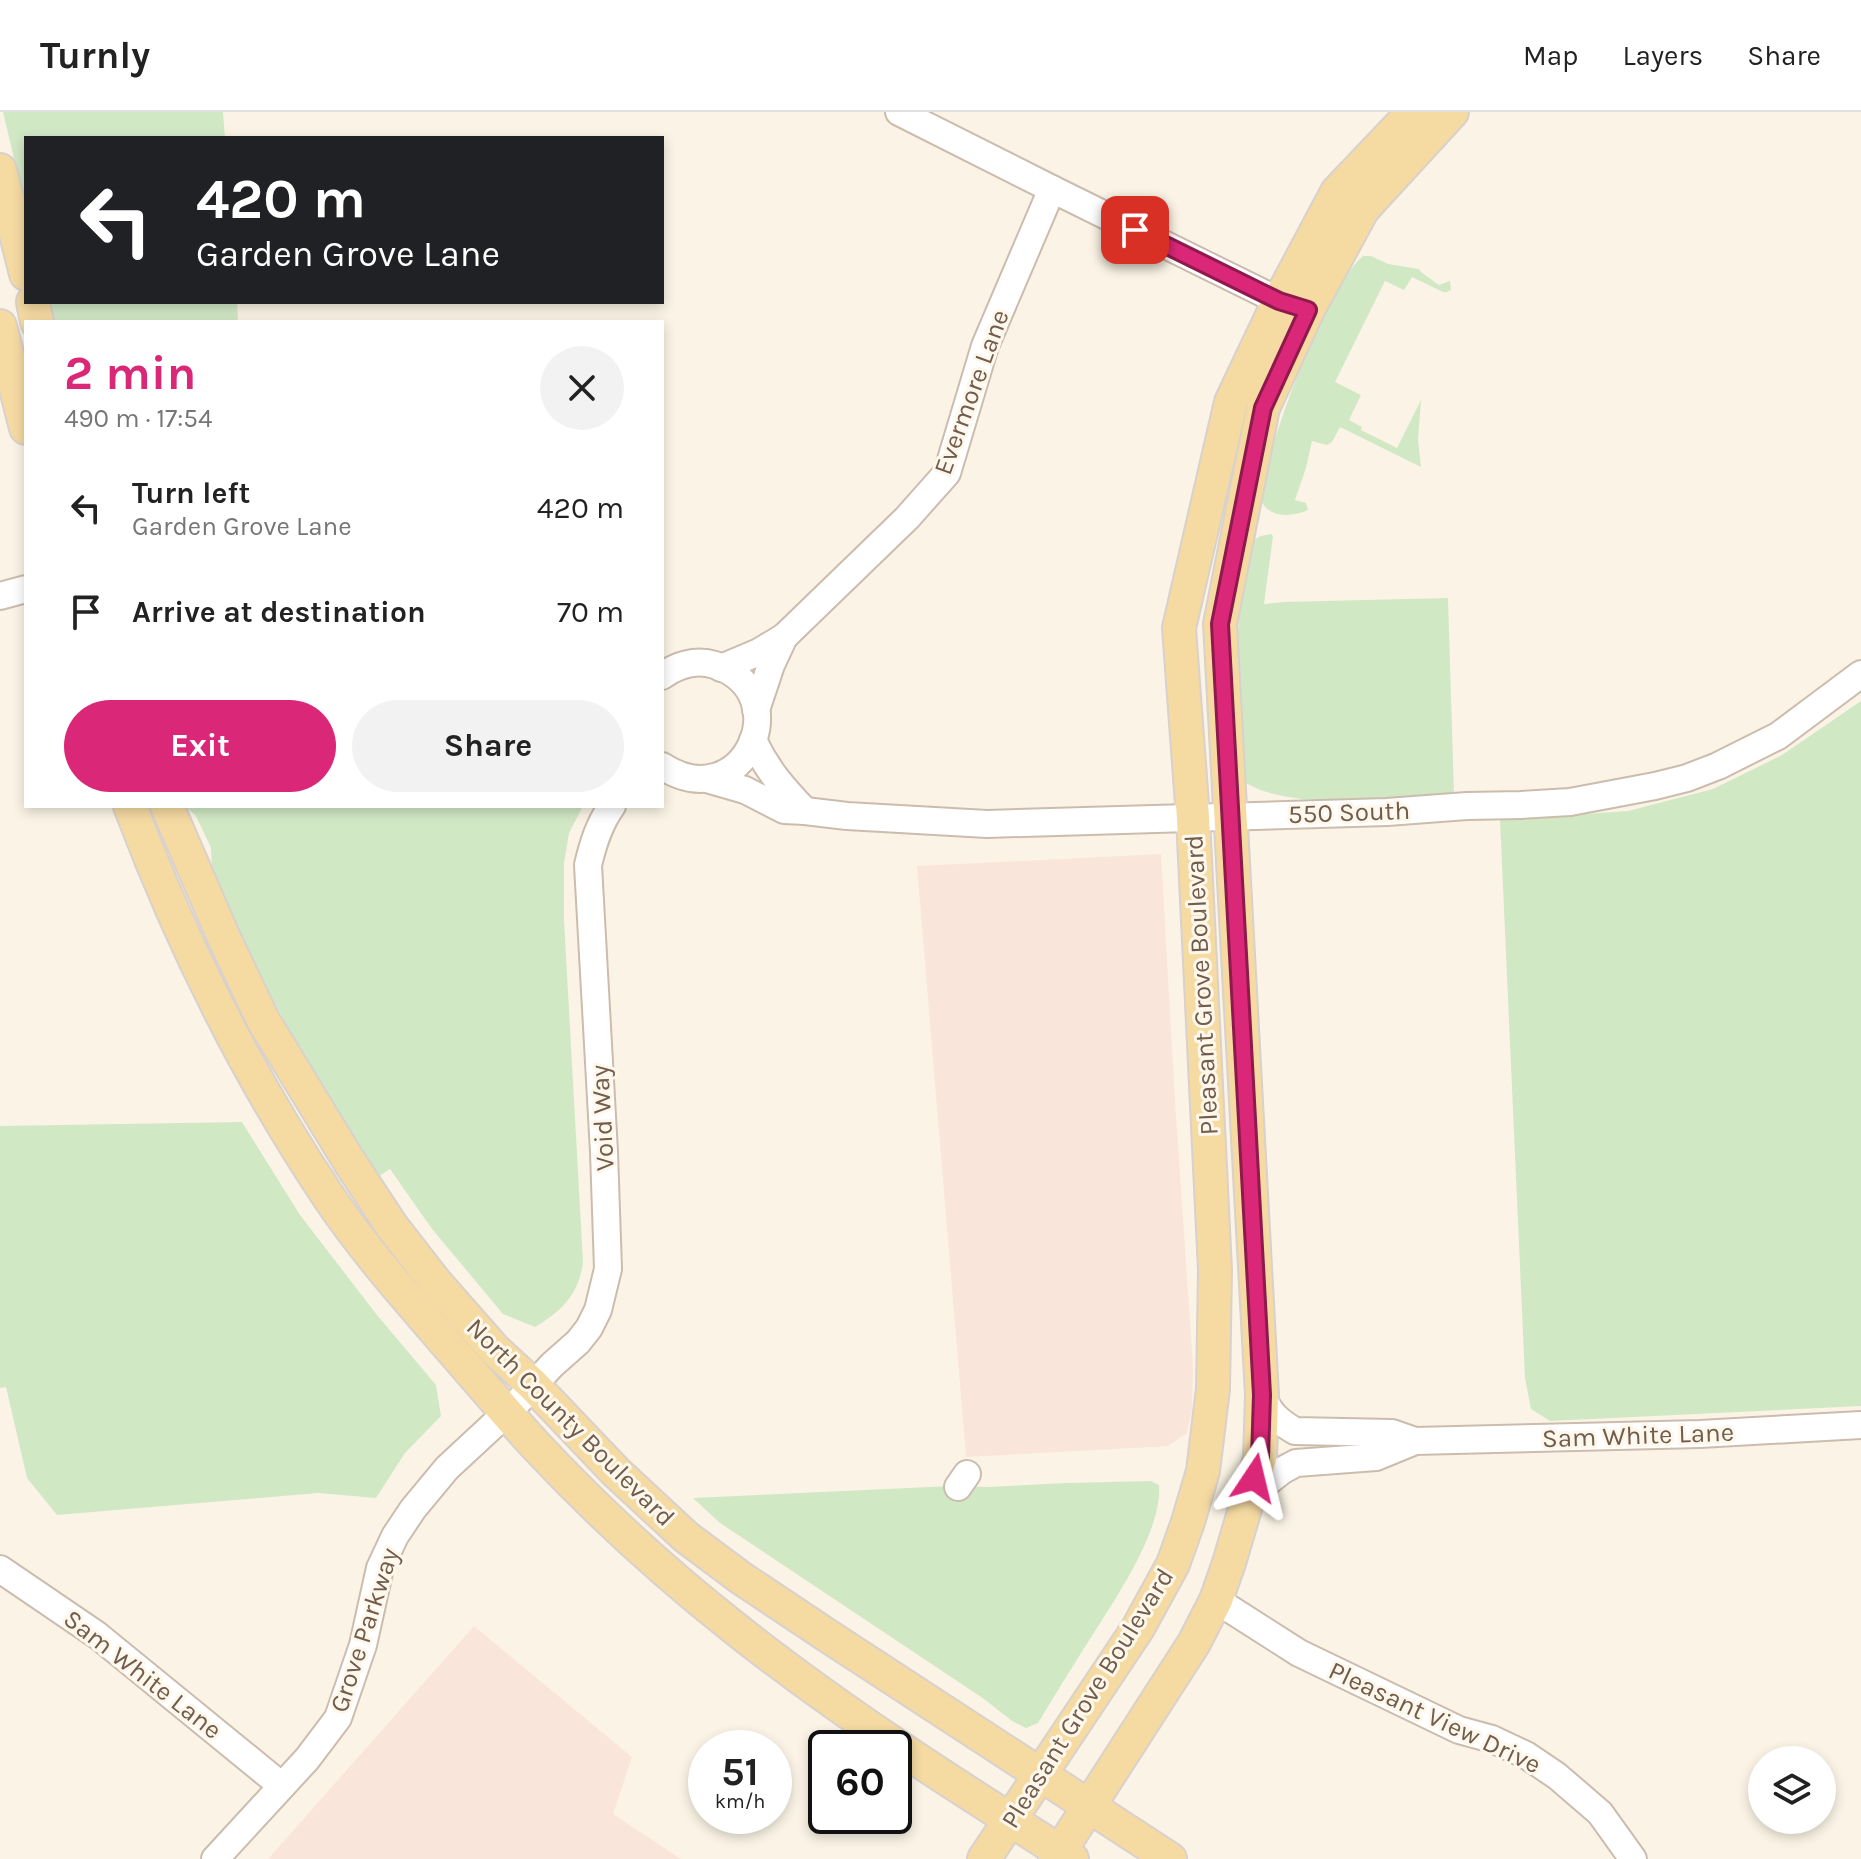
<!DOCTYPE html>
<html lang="en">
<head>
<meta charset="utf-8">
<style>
	body { margin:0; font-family:Karla,sans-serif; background:#f2f2f2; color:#222; height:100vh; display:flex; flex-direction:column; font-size:30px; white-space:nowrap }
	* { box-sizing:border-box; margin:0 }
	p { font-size:26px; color:#767676 }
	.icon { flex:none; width:44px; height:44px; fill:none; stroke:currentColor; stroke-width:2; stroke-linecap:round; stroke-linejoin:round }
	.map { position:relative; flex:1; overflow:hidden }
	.side { position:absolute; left:24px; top:208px; width:640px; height:488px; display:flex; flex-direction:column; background:#fff; border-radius:0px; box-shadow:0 4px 12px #0003 }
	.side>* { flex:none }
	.guide { position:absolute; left:24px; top:24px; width:640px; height:168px; border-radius:0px; box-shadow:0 4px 12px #0003; background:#202124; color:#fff; overflow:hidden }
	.tools { position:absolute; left:1748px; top:1634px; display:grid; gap:16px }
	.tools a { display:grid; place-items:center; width:88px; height:88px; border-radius:50%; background:#fff; box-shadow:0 4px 12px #0003; font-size:40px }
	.speed { position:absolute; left:688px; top:1618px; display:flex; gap:16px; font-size:40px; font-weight:700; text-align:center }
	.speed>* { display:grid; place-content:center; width:104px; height:104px; border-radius:50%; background:#fff; box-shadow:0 4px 12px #0003; line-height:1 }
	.speed small { font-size:20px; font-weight:400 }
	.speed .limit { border:4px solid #111; border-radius:12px; background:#fff; color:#111 }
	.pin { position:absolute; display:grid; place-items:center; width:68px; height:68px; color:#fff; margin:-34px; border-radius:16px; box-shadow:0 4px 12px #0006 }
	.me { position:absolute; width:88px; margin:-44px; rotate:10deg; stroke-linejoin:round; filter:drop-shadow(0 0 6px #0008) }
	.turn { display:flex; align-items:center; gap:28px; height:168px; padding:0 40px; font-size:36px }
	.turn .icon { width:104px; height:104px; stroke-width:2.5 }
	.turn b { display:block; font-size:56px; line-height:68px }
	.round { display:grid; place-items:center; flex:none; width:84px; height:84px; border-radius:42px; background:#f2f2f2 }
	.overview { display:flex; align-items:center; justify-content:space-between; height:136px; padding:0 40px }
	h1 { font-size:48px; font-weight:700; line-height:60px; color:#db2777 }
	.action { display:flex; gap:16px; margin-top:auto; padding:16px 40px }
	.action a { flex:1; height:92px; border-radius:48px; background:#db2777; color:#fff; font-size:32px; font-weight:700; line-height:92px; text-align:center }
	.action a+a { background:#f2f2f2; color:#222 }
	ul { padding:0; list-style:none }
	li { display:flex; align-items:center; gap:24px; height:104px; padding:0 40px }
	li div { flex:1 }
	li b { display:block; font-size:30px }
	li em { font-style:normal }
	header { display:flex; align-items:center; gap:48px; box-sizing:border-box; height:112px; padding:0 40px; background:#fff; border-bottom:2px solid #e0e0e0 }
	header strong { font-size:38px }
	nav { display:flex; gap:44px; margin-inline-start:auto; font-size:28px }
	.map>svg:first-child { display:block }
</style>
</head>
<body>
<header>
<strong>Turnly</strong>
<nav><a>Map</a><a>Layers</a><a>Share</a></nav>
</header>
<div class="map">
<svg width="1861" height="1747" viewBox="0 0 1861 1747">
	<rect width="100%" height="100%" fill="#fbf4e6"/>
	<!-- commercial -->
	<g fill="#fae5da">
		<path d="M 1161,742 L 1175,988 L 1193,1253 L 1192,1298 L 1187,1321 L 1168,1334 L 1153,1335 L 966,1345 L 917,754 Z"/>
		<path d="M 474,1514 L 632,1645 L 613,1702 L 681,1747 L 268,1747 Z"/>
	</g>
	<!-- green -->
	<g fill="#d1e8c5">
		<path d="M 3,0 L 223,0 L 225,26 L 26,26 L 26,97 Z"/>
		<path d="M 1363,144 L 1371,144 L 1388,152 L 1419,157 L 1421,160 L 1439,173 L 1450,169 L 1451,178 L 1447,180 L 1443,180 L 1412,165 L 1404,178 L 1385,169 L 1335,270 L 1361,283 L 1349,308 L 1362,315 L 1361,318 L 1397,336 L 1421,288 L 1418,328 L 1421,355 L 1340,315 L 1332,330 L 1327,333 L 1312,329 L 1306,356 L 1295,388 L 1306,391 L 1308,398 C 1293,405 1267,407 1261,387 C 1257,372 1267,353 1271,339 C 1288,286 1307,233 1335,184 C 1343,170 1350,155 1363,144 Z"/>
		<path d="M 49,190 L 237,190 L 238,210 L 54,210 Z"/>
		<path d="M 1271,422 L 1273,424 L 1264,492 L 1284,490 L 1448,486 L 1454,682 C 1401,686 1286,701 1242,668 L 1235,567 L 1238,518 L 1245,443 L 1250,430 L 1261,424 Z"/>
		<path d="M 1861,589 L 1861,1294 L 1550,1309 L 1531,1297 L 1525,1266 L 1500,708 L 1628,699 L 1713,677 L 1782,643 Z"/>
		<path d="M 185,694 L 583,694 L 569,721 L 564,751 L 564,808 L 583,1150 C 579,1182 562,1199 535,1215 L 503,1202 L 432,1117 L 390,1057 L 378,1065 L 317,971 L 254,852 L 212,760 L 211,736 L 196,704 Z"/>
		<path d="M 242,1010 L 300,1103 L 377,1203 L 436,1273 L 441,1304 L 405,1341 L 376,1386 L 318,1381 L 57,1403 L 27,1366 L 6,1275 L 0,1276 L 0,1014 Z"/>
		<path d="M 1151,1369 L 1159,1373 C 1163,1418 1114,1489 1090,1527 C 1072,1555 1055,1583 1038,1611 L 1026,1616 L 1012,1609 L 984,1587 L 720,1411 L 693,1386 L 952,1374 L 988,1375 L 1066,1371 Z"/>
	</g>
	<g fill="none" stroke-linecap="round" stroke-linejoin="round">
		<!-- minor casing -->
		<g stroke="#ccbcad" stroke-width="30">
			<g id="minor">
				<path d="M 899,0 L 1052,77 L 1279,189 L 1298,195"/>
				<path d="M 0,484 L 26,477"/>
				<path d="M 721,556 L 759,540 L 784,525 L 907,406 L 947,361 L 985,234 L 1052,77"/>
				<path d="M 662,564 C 677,553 696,547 715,553 C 800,581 743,707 662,654"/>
				<path d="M 756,598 L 771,553 L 784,525"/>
				<path d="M 753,628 C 767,658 783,676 805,699"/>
				<path d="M 707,667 L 745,678 L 784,698 L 805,699 L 847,704 L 987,712 L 1387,700 L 1467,694 L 1521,693 L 1570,690 L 1655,674 L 1687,666 L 1718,654 L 1778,624 L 1861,562"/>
				<path d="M 1262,1283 C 1269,1301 1278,1309 1295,1319 L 1392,1321 L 1415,1329"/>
				<path d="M 958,1375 L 967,1362"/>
				<path d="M 1247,1386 L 1283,1358 L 1296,1351 L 1376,1345 L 1415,1329 L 1700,1322 L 1861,1313"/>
				<path d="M 0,1457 L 97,1523 L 282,1674"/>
				<path d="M 1216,1488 L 1299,1541 L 1459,1618 L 1492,1627 L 1526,1643 L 1557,1664 L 1600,1701 L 1633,1747"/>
				<path d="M 215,1747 L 307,1647 L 338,1606 L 363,1533 L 380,1456 L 395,1424 L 413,1397 L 447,1356 L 516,1292 L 552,1253 L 578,1230 L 589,1216 L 598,1198 L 608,1157 L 604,1040 L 588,753 C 593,732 599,712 612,694"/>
			</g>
		</g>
		<!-- major casing -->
		<g stroke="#d8d1cd" stroke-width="36">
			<g id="major">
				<path d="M 0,58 L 26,162"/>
				<path d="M 33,190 L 37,210"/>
				<path d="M 0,214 L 26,316"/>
				<path d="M 130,694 C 182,832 248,965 330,1087 C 368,1143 414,1194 458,1245 C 485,1276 511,1307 539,1337 C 600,1402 667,1463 737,1518 C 843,1602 958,1675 1072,1747"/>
				<path d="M 167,694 L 224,826 L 263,908 L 349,1049 L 391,1113 L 436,1171 L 494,1237 L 533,1273 L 616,1360 L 686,1425 L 741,1466 L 828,1524 L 1170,1747"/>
				<path d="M 984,1747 L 1138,1516 L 1173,1452 L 1188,1410 L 1203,1359 L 1213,1277 L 1215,1158 L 1193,706 L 1179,516 L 1231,290 L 1279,189 L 1337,80 L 1413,0"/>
				<path d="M 1055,1747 L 1194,1531 L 1216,1488 L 1229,1451 L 1260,1346 L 1262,1283 L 1220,512 L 1263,296 L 1308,198 L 1363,97 L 1452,0"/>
			</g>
		</g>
		<!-- minor -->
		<use href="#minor" stroke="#fff" stroke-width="26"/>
		<!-- major -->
		<use href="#major" stroke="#f5daa2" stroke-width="32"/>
	</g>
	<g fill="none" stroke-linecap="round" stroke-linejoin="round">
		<!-- route casing -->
		<g stroke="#8e194d" stroke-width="20">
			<path id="route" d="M 1135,118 L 1279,189 L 1308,198 L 1263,296 L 1220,512 L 1262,1283 L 1260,1346 L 1254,1366"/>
		</g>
		<!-- route -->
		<use href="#route" stroke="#db2777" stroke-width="14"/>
	</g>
	<g text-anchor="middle" stroke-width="6" stroke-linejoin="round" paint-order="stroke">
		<!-- street labels -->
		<g font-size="26" fill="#725c4c" stroke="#fef8ec">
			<text transform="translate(971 280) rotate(-70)" y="9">Evermore Lane</text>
			<text transform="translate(1349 700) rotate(-2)" y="9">550 South</text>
			<text transform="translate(1201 873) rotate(-93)" y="9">Pleasant Grove Boulevard</text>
			<text transform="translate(602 1006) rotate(-93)" y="9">Void Way</text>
			<text transform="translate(571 1310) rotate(45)" y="9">North County Boulevard</text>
			<text transform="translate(1638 1323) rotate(-2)" y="9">Sam White Lane</text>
			<text transform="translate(364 1518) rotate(-72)" y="9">Grove Parkway</text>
			<text transform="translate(143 1562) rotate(38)" y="9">Sam White Lane</text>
			<text transform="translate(1087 1586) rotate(-58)" y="9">Pleasant Grove Boulevard</text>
			<text transform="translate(1435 1605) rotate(25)" y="9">Pleasant View Drive</text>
		</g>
	</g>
</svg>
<div class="tools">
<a><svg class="icon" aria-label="layers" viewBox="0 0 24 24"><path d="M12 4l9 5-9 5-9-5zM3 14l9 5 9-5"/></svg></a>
</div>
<div class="speed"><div>51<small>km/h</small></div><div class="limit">60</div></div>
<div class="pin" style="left:1135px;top:118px;background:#d93025"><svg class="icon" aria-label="arrive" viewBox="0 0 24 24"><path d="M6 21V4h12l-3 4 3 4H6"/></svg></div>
<svg class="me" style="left:1254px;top:1366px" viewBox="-20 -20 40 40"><path d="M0-17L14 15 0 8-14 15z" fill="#db2777" stroke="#fff" stroke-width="4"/></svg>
<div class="guide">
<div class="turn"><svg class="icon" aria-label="left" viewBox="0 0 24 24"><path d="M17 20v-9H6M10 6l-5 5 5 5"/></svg><div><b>420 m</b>Garden Grove Lane</div></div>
</div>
<section class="side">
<div class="overview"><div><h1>2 min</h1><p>490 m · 17:54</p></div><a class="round"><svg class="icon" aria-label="close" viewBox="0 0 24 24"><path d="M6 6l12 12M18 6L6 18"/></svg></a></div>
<ul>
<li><svg class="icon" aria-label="left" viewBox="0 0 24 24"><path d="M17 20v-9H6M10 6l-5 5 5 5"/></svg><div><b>Turn left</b><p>Garden Grove Lane</p></div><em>420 m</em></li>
<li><svg class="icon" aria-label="arrive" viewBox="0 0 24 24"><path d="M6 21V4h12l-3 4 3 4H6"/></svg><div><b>Arrive at destination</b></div><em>70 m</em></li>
</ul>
<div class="action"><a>Exit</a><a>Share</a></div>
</section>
</div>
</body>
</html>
